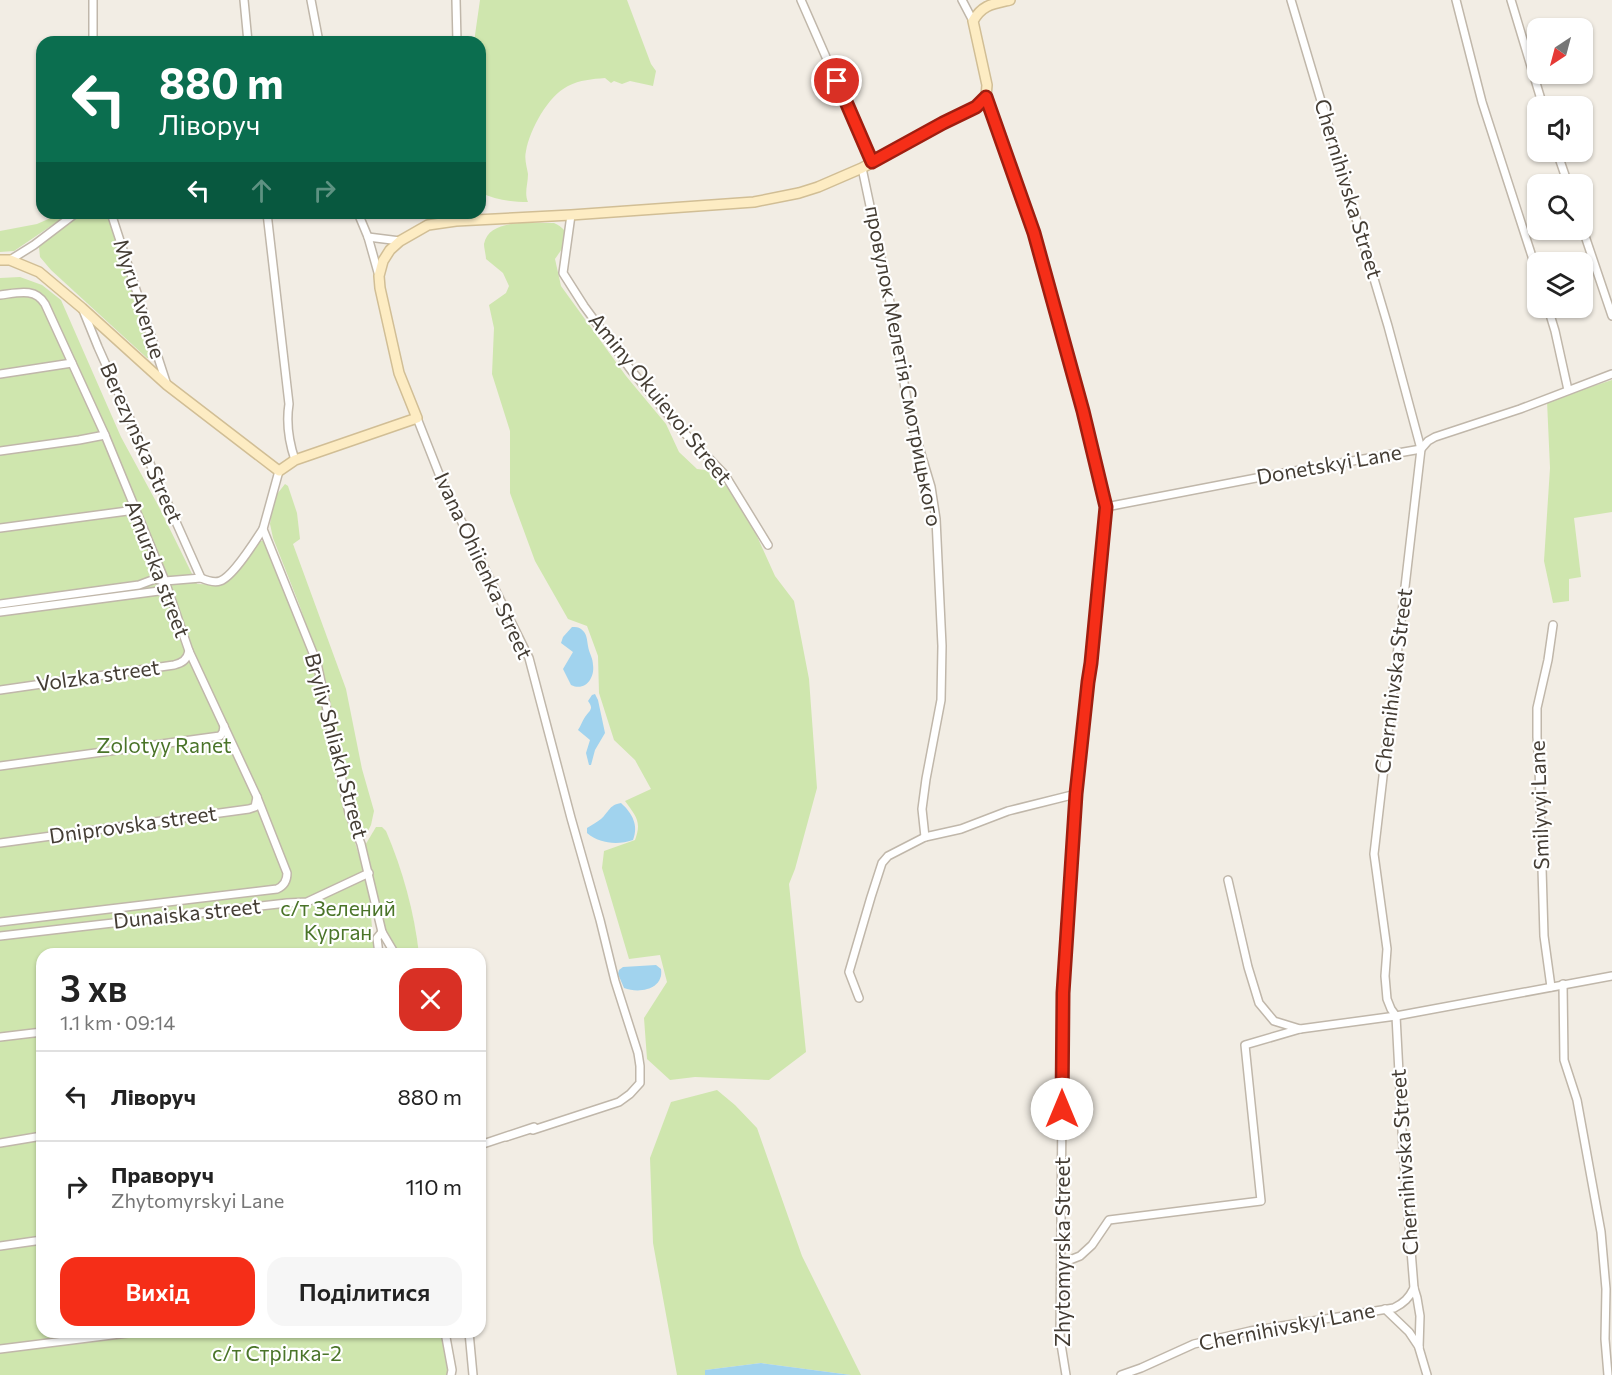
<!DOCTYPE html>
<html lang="uk">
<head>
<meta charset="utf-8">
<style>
	body { margin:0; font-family:Commissioner,sans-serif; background:#f6f6f6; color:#222; height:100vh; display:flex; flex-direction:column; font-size:22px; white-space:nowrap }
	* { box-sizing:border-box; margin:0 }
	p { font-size:20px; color:#767676 }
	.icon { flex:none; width:33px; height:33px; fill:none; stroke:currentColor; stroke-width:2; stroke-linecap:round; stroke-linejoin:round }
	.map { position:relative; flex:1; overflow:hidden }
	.side { position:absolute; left:36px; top:948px; width:450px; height:390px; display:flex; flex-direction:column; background:#fff; border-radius:18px; box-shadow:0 2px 4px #0004 }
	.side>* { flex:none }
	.top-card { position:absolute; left:36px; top:36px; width:450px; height:183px; border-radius:18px; box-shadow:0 2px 4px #0004; background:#0b6e4f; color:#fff; overflow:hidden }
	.needle { width:39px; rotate:216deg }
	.tools { position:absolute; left:1527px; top:18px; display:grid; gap:12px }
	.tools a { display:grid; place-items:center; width:66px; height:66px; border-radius:12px; background:#fff; box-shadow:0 2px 4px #0004; font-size:30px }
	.pin { position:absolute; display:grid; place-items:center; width:51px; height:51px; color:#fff; margin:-26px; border:3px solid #fff; border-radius:50%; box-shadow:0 2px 6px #0007 }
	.me { position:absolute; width:66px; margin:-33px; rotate:0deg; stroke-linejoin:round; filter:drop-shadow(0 0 4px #0008) }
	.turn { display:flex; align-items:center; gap:21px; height:126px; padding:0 24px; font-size:27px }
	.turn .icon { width:78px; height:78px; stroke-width:2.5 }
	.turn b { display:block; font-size:42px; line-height:51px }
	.lanes { display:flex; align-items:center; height:57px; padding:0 24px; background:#0003; justify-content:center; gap:30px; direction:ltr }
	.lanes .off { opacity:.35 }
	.round { display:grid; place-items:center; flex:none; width:63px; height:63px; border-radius:18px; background:#f6f6f6 }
	.headline { display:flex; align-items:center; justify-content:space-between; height:102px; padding:0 24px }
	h1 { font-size:36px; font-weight:600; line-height:45px }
	.button { display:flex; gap:12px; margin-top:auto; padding:12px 24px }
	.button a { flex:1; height:69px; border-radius:18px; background:#f52e18; color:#fff; font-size:24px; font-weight:600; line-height:69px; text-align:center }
	.button a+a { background:#f6f6f6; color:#222 }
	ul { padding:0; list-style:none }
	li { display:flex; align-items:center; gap:18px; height:90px; padding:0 24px; border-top:2px solid #e0e0e0 }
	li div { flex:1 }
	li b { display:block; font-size:22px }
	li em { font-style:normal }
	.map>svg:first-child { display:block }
</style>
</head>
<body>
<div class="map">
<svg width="1612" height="1375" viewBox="0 0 1612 1375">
	<rect width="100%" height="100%" fill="#f2ede4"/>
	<!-- green -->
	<g fill="#cfe6ae">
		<path d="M 480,0 L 627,0 L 651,64 L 656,71 L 653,86 L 630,81 L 622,84 L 614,81 L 611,83 L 605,78 C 592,79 580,80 568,86 C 548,96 530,129 526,151 C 524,159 527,167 528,174 C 528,184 524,193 528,202 C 511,202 495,200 480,192 L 480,42 L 474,42 Z"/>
		<path d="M 62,213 L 70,213 L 14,251 L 0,252 L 0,231 L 37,224 Z"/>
		<path d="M 80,213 L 108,213 L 154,355 L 152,359 L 147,358 L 51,270 L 40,257 L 39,247 C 51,234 69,227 80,213 Z"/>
		<path d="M 554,223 C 575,232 564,246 555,259 L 561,286 L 626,376 L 666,424 L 679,452 L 697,469 L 714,471 L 735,497 L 756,534 L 775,576 L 794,601 L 809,679 L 817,788 L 795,869 L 789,884 L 806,1052 L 769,1080 L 695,1077 L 670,1080 L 647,1059 L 644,1018 L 667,982 L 660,955 L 629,959 L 602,868 L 604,851 L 635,840 C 642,822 636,816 625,801 L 651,789 L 635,760 L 614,740 L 599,693 L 598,656 L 587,626 L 568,619 L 535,561 L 510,493 L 510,431 L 492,374 L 494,328 L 489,305 L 506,293 L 509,286 L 503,273 L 486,259 C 486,255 484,248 484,244 C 489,217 534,224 554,223 Z"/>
		<path d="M 20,277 L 42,285 L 61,300 L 121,437 L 159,507 L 197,584 L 223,585 L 234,576 L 232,575 L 258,541 L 263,541 L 268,547 L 315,665 L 333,756 L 350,826 L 369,889 L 374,954 L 42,954 L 42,1332 L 448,1332 L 453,1375 L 0,1375 L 0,927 L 43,921 L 0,924 L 0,278 Z"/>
		<path d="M 1612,380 L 1612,512 L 1574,518 L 1581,577 L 1569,579 L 1569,601 L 1553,603 L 1544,561 L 1550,468 L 1547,401 Z"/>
		<path d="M 285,484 L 288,486 L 297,513 L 300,539 L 293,544 L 346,689 L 362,769 L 374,811 L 371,825 L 365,837 L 362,838 L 351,815 L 341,745 L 320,664 L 299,604 L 273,538 L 270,524 L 274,498 Z"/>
		<path d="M 376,827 L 382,827 L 386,831 C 403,871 414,911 419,954 L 398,954 L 384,928 L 364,847 Z"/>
		<path d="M 717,1090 L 735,1105 L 757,1128 L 802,1256 L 861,1375 L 851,1375 L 761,1363 L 705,1370 L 705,1375 L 677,1375 L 653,1243 L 650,1158 L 671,1102 Z"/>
	</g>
	<!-- water -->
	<g fill="#a1d3ee">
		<path d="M 572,627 C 576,627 578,627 581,629 C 587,633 587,640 588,646 C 589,653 593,658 593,665 C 595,678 585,692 571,685 L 563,669 L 573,652 L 561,643 L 563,637 Z"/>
		<path d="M 595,694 L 598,700 L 605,733 L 595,750 L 591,765 L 589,765 L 586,753 L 590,740 L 578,730 C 581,726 582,721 585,717 C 590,710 594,709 588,701 L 592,695 Z"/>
		<path d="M 621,803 C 632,813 639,825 633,840 C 618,845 600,844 587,833 L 587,828 C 592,825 597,822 601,819 C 609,812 609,805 621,803 Z"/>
		<path d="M 656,965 L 661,969 C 664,989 640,994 624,988 L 618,974 L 619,970 L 623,967 Z"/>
		<path d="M 761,1363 L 851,1375 L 705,1375 L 705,1370 Z"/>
	</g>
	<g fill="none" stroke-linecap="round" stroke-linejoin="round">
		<!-- street casing -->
		<g stroke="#c0b7aa" stroke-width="10">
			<g id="street">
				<path d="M 244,0 L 248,42"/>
				<path d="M 311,0 L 319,42"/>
				<path d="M 456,0 L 457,42"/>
				<path d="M 801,0 L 872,162"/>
				<path d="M 962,0 L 973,21"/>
				<path d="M 1291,0 L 1388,326 L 1421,449 L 1374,854 L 1387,949 L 1385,976 L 1387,999 L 1391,1009 L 1396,1016 L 1403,1149 L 1414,1288 L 1417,1298 L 1420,1316 L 1419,1348 L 1427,1375"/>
				<path d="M 1456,0 L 1482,102 L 1538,275"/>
				<path d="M 1511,0 L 1543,106"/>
				<path d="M 93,42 L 93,0"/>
				<path d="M 986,97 L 1034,233 L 1083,411 L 1106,507 L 1091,663 L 1076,794 L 1063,993 L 1060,1338 L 1066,1375"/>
				<path d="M 1557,152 L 1568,184"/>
				<path d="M 862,168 L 888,291 L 910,417 L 931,487 L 936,519 L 942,646 L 941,700 L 926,779 L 922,809 L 925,837"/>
				<path d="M 111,213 L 167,385"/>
				<path d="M 267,213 L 289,404 C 286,423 289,442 295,460"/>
				<path d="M 358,213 L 368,237 L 379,276"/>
				<path d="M 571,215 L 563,273 L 584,306 L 631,370 L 674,422 L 725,475 L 768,545"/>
				<path d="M 1582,227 L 1612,316"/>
				<path d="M 368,237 L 400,241"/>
				<path d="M 10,260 L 34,245 L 76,213"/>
				<path d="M 0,295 C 17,293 35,287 45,304 L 105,435 L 165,581 L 189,651 L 257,797 L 287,873 C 287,881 284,886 277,889 L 0,922"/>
				<path d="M 1548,308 L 1555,331 L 1568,390"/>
				<path d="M 0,374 L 72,363"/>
				<path d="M 417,418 L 443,484 L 529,658 L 571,818 L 600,920 L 615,981 L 638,1053 L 640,1066 L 640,1083 L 630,1094 L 619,1102 L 533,1130"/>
				<path d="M 0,451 L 79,440 L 105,435"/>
				<path d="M 279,471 L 263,529 L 317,663 L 349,813 L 361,844 L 382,932 L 395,954"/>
				<path d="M 1106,507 L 1272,475 L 1421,449 L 1428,441 L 1435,437 L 1520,409 L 1612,374"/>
				<path d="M 0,528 L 135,510"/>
				<path d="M 201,578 C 208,581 214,583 220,581 C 233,577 255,541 263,529"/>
				<path d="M 0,604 L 139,585 L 155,579 L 165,581 L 201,578 L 98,347 L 83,310"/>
				<path d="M 0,612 L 159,591 L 165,581"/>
				<path d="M 0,690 L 174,665 C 182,663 187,660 189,651"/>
				<path d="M 0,766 L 220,736 L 223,732 L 224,726"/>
				<path d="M 0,843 L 249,809 L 255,807 L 257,797"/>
				<path d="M 1228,880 L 1248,967 L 1259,1003 L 1274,1021 L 1300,1029"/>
				<path d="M 0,936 L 287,903 L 307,902 L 369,873"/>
				<path d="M 379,954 L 377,938 L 382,932"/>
				<path d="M 1563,984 L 1564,1060 L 1577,1100 L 1601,1232 L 1606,1289 L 1605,1339 L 1608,1375"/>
				<path d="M 1551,987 L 1544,936 L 1539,766 L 1537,737 L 1537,708 L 1548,660 L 1553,625"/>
				<path d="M 859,998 L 849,972 L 871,897 L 882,863 L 888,856 L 925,837 L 961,829 L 1008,811 L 1076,794"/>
				<path d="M 0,1037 L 42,1032"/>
				<path d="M 506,1137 L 534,1128"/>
				<path d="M 0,1143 L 42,1136"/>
				<path d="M 480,1145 L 534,1127"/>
				<path d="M 0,1246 L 42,1240"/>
				<path d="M 1062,1263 L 1080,1256 L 1092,1245 L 1109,1220 L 1261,1201 L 1245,1045 L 1300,1029 L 1396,1016 L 1612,976"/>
				<path d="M 1385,1309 L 1409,1332 L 1419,1347"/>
				<path d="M 445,1332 L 452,1370 L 451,1375"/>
				<path d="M 469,1332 L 473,1375"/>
				<path d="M 0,1349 L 136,1332"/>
				<path d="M 1121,1375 L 1141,1368 L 1194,1344 L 1250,1331 L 1394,1308 C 1404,1303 1409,1298 1414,1288"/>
			</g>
		</g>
		<!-- secondary casing -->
		<g stroke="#d1be95" stroke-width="12">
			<path id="secondary" d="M 0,260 L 10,260 L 39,272 L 82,308 L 167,385 L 279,471 L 295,460 L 417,418 L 399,373 L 380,288 L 379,276 L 383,261 L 390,250 L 400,241 L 428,225 L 456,221 L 571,215 L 754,202 L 799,193 L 818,187 L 862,168 L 943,123 L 976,107 L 986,97 L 987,85 L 973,21 C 982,5 992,4 1010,0"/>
		</g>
		<!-- street -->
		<use href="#street" stroke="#fff" stroke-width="7"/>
		<!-- secondary -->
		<use href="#secondary" stroke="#fdecc3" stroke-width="9"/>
	</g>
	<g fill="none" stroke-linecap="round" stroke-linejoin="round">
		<!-- route casing -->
		<g stroke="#9f1e10" stroke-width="15">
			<path id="route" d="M 837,81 L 872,162 L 943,123 L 976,107 L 986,97 L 1034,233 L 1083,411 L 1106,507 L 1091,663 L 1088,682 L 1076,794 L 1063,993 L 1062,1109"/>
		</g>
		<!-- route -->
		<use href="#route" stroke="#f52e18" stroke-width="10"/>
	</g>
	<g text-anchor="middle" stroke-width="4.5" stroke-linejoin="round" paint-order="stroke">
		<!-- street labels -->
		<g font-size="21" fill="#443d34" stroke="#fff">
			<text transform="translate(1348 189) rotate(73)" y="7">Chernihivska Street</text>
			<text transform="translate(139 299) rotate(72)" y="7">Myru Avenue</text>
			<text transform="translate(903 366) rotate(79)" y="7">провулок Мелетія Смотрицького</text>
			<text transform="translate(660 399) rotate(51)" y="7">Aminy Okuievoi Street</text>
			<text transform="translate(141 443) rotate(66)" y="7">Berezynska Street</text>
			<text transform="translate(1329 465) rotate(-10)" y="7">Donetskyi Lane</text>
			<text transform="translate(483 566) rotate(65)" y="7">Ivana Ohiienka Street</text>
			<text transform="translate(157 569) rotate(69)" y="7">Amurska street</text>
			<text transform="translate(98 676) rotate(-8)" y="7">Volzka street</text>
			<text transform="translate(1394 681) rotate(-83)" y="7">Chernihivska Street</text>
			<text transform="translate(336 746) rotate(75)" y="7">Bryliv Shliakh Street</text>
			<text transform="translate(1540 805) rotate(-92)" y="7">Smilyvyi Lane</text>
			<text transform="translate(133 825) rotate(-8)" y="7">Dniprovska street</text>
			<text transform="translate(187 914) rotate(-6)" y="7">Dunaiska street</text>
			<text transform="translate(1405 1162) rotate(-94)" y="7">Chernihivska Street</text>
			<text transform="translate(1063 1252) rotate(-90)" y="7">Zhytomyrska Street</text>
			<text transform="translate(1287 1327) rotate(-11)" y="7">Chernihivskyi Lane</text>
		</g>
		<!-- park labels -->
		<g font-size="21" fill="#4a7429" stroke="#fff">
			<text x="164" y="753">Zolotyy Ranet</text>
			<text x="338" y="916">с/т Зелений<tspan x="338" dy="24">Курган</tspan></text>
			<text x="277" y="1361">с/т Стрілка-2</text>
		</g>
	</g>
</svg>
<div class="tools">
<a><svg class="needle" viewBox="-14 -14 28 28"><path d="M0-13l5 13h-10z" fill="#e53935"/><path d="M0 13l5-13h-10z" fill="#767676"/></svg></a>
<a><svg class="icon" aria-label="sound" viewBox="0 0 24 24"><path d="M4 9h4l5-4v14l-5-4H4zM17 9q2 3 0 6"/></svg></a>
<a><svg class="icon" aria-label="search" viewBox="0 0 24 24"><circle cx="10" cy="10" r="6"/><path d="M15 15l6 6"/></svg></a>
<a><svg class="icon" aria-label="layers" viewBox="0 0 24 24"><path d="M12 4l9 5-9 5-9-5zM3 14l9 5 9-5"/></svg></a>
</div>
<div class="pin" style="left:837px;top:81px;background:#d93025"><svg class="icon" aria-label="arrive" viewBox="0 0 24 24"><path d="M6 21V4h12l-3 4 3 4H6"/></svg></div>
<svg class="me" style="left:1062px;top:1109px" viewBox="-20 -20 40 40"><circle r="19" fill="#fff"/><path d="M0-13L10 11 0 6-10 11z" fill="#f52e18"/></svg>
<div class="top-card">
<div class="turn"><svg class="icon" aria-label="left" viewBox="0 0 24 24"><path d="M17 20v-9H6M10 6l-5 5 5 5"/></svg><div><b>880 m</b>Ліворуч</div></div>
<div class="lanes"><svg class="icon" aria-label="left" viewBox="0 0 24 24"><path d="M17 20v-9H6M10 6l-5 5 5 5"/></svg><svg class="icon off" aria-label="ahead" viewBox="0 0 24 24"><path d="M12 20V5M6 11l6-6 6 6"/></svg><svg class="icon off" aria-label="right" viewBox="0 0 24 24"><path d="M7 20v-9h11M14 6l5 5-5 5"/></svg></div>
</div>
<section class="side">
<div class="headline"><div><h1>3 хв</h1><p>1.1 km · 09:14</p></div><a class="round" style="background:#d93025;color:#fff"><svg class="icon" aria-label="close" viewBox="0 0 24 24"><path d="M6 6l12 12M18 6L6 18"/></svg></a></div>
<ul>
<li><svg class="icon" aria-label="left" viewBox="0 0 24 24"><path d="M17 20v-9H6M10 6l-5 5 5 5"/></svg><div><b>Ліворуч</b></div><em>880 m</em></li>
<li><svg class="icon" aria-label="right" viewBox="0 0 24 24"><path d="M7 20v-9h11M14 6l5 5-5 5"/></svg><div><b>Праворуч</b><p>Zhytomyrskyi Lane</p></div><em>110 m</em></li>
</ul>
<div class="button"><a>Вихід</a><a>Поділитися</a></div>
</section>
</div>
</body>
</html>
